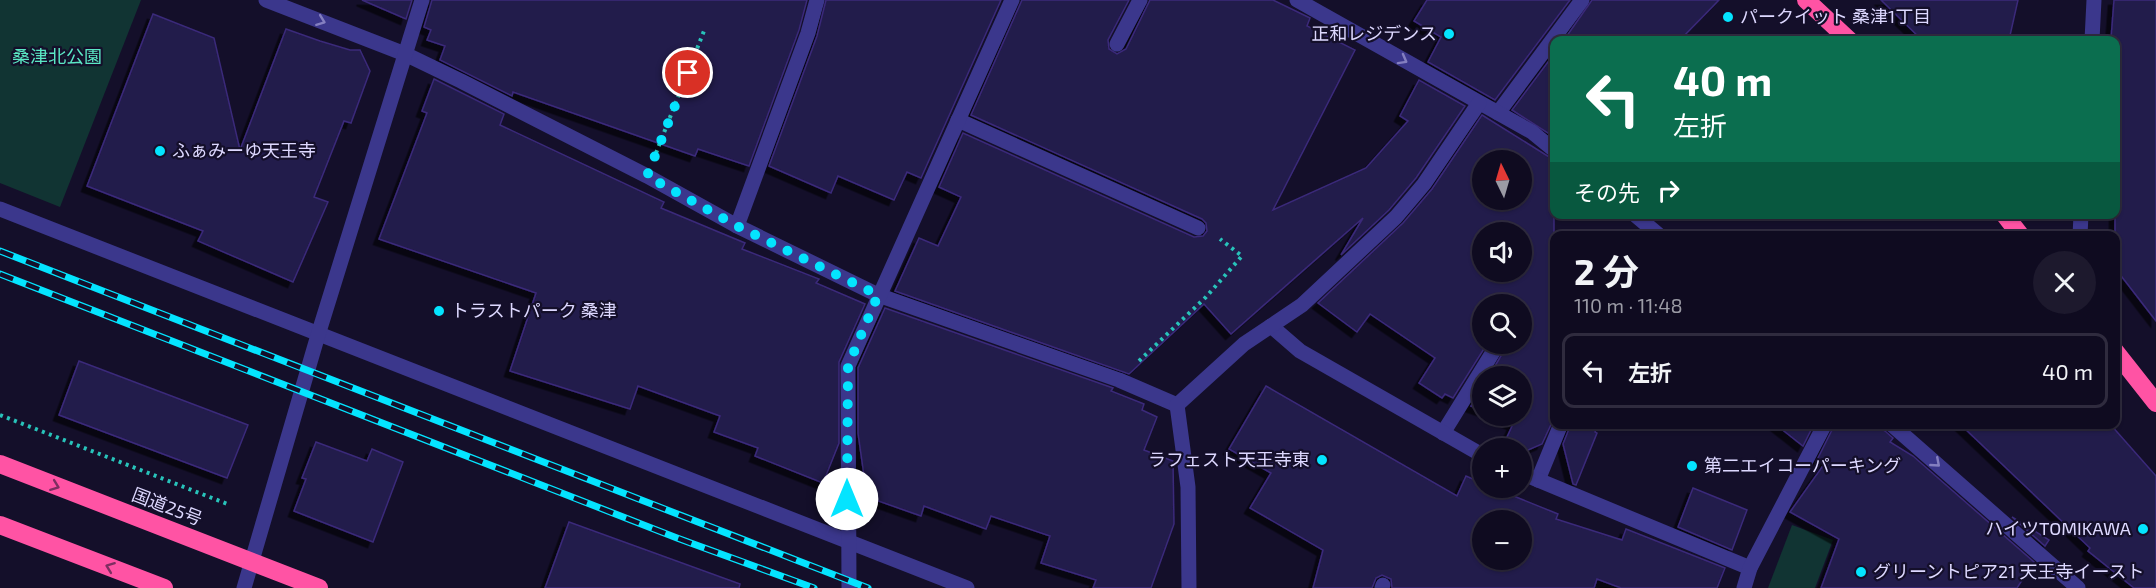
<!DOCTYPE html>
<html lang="ja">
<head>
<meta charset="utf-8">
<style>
	body { margin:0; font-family:"Exo 2","Noto Sans JP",sans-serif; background:#1d192d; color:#f1f3f6; height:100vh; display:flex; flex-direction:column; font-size:22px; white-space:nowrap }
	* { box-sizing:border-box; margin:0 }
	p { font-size:20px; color:#9b9ba5 }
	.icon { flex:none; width:33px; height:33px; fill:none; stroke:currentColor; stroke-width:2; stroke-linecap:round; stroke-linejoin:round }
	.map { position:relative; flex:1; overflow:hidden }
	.panel { position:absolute; left:1550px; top:231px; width:570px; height:198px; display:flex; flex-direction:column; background:#0f0b20; border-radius:12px; box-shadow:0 2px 4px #0004,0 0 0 2px #2f2b3e }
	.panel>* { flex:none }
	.hud { position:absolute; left:1550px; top:36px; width:570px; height:183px; border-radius:12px; box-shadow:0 2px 4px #0004,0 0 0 2px #2f2b3e; background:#0b6e4f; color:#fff; overflow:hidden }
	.needle { width:39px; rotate:355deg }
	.fabs { position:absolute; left:1472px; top:150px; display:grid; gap:12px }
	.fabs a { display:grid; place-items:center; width:60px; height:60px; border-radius:50%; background:#0f0b20; box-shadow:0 2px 4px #0004,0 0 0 2px #2f2b3e; font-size:30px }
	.pin { position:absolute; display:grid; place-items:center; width:51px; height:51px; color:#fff; margin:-26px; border:3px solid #fff; border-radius:50%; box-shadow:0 2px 6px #0007 }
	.me { position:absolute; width:66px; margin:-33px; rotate:0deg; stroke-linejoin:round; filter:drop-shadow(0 0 4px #0008) }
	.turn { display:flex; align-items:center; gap:21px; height:126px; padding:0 24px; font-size:27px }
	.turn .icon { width:78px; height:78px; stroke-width:2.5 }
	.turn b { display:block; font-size:42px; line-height:51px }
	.then { display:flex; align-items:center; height:57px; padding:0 24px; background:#0003; gap:12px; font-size:22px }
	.round { display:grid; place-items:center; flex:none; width:63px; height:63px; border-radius:32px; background:#1d192d }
	.overview { display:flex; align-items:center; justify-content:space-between; height:102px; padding:0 24px }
	h1 { font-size:36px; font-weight:700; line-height:45px }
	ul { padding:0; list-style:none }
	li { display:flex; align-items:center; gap:18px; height:75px; margin:0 12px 9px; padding:0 12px; border:3px solid #2f2b3e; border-radius:12px }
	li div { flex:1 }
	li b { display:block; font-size:22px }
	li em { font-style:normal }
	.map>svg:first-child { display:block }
</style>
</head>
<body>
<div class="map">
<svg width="2156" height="588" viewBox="0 0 2156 588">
	<defs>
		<filter id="shadow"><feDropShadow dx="-5.5" dy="5.5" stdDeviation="0" flood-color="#0009"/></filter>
	</defs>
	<rect width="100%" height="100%" fill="#140f2a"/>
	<!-- green -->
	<g fill="#113433">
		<path d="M 0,0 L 141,0 L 60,207 L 0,183 Z"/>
		<path d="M 1792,525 L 1833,540 L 1815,588 L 1768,588 Z"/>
	</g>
	<!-- building -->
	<g fill="#241a4c" stroke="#3a2a7a" stroke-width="1.5" fill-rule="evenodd" filter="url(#shadow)">
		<path d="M 362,0 L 412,0 L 406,19 Z"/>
		<path d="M 432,0 L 807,0 L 799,30 L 749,166 L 698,149 L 695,156 L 513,92 L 512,96 L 440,60 L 445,46 L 427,40 L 431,30 L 424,27 Z"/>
		<path d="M 826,0 L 1001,0 L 921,178 L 907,172 L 894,200 L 838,176 L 831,193 L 769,166 L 817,36 Z"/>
		<path d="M 1022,0 L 1129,0 L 1108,40 L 1109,49 L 1117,54 L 1126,49 L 1150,0 L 1273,0 L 1310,18 L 1307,26 L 1355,50 L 1273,210 L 1366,168 L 1408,121 L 1400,116 L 1419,80 L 1465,106 L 1416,178 L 1389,210 L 1341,255 L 1363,218 L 1231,334 L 1204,304 L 1129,374 L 895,291 L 919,238 L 938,246 L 961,197 L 939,187 L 963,133 L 1194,237 L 1203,236 L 1207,231 L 1206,223 L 1202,219 L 971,115 Z"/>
		<path d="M 1427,0 L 1570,0 L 1495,100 L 1428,62 L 1441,37 L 1414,21 Z"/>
		<path d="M 1592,0 L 1719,0 L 1680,40 L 1564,40 Z"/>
		<path d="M 1881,0 L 2018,0 L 2009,40 L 1922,40 Z"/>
		<path d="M 2114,0 L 2156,0 L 2156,321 L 2115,268 L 2115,39 L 2111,39 Z"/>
		<path d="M 153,14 L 214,38 L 240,150 L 286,29 L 320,41 L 350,50 L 360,50 L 370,71 L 351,123 L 344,121 L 314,197 L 328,202 L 293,282 L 198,241 L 203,231 L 87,186 Z"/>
		<path d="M 1554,54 L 1554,137 L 1512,110 Z"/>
		<path d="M 434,79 L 504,114 L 500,125 L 664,202 L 661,208 L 745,243 L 742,249 L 819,279 L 816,283 L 865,304 L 839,362 L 839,443 L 823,483 L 755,456 L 758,448 L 714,432 L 720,416 L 638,386 L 630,409 L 510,371 L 536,293 L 379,239 L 427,113 L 422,111 Z"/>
		<path d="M 1482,115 L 1554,160 L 1554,418 L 1542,444 L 1521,453 L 1521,448 L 1502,448 L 1513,424 L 1494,416 L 1521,416 L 1521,376 L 1489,376 L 1508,344 L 1521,344 L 1521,304 L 1482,304 L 1482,344 L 1487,344 L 1453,398 L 1445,394 L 1442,398 L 1419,383 L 1435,358 L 1370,314 L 1357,332 L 1318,303 L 1403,223 L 1432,189 ZM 1482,160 L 1521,160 L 1521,200 L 1482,200 ZM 1482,232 L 1521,232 L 1521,272 L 1482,272 Z"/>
		<path d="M 885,308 L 1113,388 L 1111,391 L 1144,404 L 1142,410 L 1157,417 L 1144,450 L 1173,461 L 1174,524 L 1151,588 L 1093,588 L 1096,580 L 1041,563 L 1050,536 L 991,516 L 986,529 L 924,506 L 921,516 L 867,497 L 858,433 L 858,368 Z"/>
		<path d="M 79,361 L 248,425 L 227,478 L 59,415 Z"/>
		<path d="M 1266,386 L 1457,496 L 1466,476 L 1482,483 L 1482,488 L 1494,488 L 1558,514 L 1556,519 L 1622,540 L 1626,529 L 1725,568 L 1717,588 L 1621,588 L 1597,579 L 1594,588 L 1392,588 L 1391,579 L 1382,575 L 1376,578 L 1372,588 L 1313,588 L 1323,550 L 1250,508 L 1271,473 L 1229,449 ZM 1482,520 L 1521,520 L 1521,560 L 1482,560 Z"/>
		<path d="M 1482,388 L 1482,410 L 1471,406 Z"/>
		<path d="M 1571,424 L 1598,424 L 1595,432 L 1597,433 L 1576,485 L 1573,484 L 1563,444 Z"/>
		<path d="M 1775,424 L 1814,424 L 1803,446 Z"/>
		<path d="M 1835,424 L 1874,424 L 1885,431 L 1893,438 L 1890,442 L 1913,456 L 2034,562 L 2017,588 L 1821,588 L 1839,539 L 1790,512 L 1825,463 L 1818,458 Z"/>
		<path d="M 1960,424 L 2110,424 L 2156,476 L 2156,588 L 2134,588 L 2088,551 L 2090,548 Z"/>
		<path d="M 316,442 L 367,461 L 372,449 L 403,462 L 373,542 L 294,511 L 306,479 L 302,478 Z"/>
		<path d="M 1693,488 L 1747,510 L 1732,550 L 1678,527 Z"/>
		<path d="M 2012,517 L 2049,540 L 2045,546 Z"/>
		<path d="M 569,522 L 740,584 L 739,588 L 545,588 Z"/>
	</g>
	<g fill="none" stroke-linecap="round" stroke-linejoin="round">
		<!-- path -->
		<g stroke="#28c3ba" stroke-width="4" stroke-dasharray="3 4.5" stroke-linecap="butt">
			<path d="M 656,153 L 704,31"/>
			<path d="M 1139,361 L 1206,297 L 1242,256 L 1220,239"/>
			<path d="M 0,415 L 230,505"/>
		</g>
		<!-- lane -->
		<g stroke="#3b378c" stroke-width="15">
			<path d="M 1117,44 L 1140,0"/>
			<path d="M 1498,113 L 1582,0"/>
			<path d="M 958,120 L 1198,228"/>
			<path d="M 737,226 L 808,33 L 817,0"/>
			<path d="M 1443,433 L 1498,344"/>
			<path d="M 1538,480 L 1561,424"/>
			<path d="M 1382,588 L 1383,585"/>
		</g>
		<!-- street -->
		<g stroke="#3b378c" stroke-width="15">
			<path d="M 266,0 L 405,54 L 461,81 L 647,176 L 737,226 L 878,295 L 1119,380 L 1177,405"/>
			<path d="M 1297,0 L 1532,132 L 1554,150"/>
			<path d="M 2092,40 L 2094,0"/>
			<path d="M 0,209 L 967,588"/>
			<path d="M 1634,214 L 1660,236"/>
			<path d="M 2080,236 L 2081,214"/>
			<path d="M 1271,326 L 1300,351 L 1482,455"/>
			<path d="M 1891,424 L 2078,588"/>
			<path d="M 1521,473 L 1750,568"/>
			<path d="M 244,588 L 318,335 L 422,0"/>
			<path d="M 849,588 L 848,366 L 1012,0"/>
			<path d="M 1189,588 L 1188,487 L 1177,405 L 1244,344 L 1302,305 L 1396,217 L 1424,184 L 1479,103"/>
			<path d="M 1744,588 L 1750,568 L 1825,424"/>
		</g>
		<!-- highway -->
		<g stroke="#ff53a4" stroke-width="18">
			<path d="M 1806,0 L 1849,40"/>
			<path d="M 2004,214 L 2021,236"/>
			<path d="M 2115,351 L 2156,403"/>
			<path d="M 0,464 L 319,588"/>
			<path d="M 0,525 L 164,588"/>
		</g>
		<!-- rail casing -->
		<g stroke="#04e4ff" stroke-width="7">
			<g id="rail">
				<path d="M 0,251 L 868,588"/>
				<path d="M 0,274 L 677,538 L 814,588"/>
			</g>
		</g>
		<!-- rail -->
		<use href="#rail" stroke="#140f2a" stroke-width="4.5" stroke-dasharray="14" stroke-linecap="butt"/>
	</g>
	<!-- one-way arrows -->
	<defs><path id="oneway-chevron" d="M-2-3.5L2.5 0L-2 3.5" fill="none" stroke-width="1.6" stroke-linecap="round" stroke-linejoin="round" transform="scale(1.5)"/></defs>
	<g stroke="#847fc0">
		<use href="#oneway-chevron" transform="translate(321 21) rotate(21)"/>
		<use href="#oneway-chevron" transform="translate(1403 60) rotate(29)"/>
		<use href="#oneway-chevron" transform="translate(1936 463) rotate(41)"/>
	</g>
	<g stroke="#7e2e61">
		<use href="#oneway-chevron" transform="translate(55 486) rotate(21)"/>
		<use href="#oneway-chevron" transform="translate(110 567) rotate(-159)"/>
	</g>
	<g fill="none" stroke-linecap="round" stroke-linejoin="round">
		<!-- route -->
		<path stroke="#04e4ff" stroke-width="10" stroke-dasharray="0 18" d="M 688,73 L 647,176 L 737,226 L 878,295 L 848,366 L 847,499"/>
	</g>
	<!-- markers -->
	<g fill="#04e4ff" stroke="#140f2a" stroke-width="2">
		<circle cx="1728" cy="17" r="6"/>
		<circle cx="1449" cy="34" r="6"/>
		<circle cx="160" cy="151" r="6"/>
		<circle cx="439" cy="311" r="6"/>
		<circle cx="1322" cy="460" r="6"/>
		<circle cx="1692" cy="466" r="6"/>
		<circle cx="2143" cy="529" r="6"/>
		<circle cx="1861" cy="572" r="6"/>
	</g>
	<g text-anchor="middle" stroke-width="4.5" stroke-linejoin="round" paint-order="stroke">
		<!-- poi labels -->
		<g font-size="18" fill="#ddd8ff" stroke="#140f2a" text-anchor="start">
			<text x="1740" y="23">パークイット 桑津1丁目</text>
			<text x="1437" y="40" text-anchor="end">正和レジデンス</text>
			<text x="172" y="157">ふぁみーゆ天王寺</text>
			<text x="451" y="317">トラストパーク 桑津</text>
			<text x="1310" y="466" text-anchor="end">ラフェスト天王寺東</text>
			<text x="1704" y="472">第二エイコーパーキング</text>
			<text x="2131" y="535" text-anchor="end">ハイツTOMIKAWA</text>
			<text x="1873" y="578">グリーントピア21 天王寺イースト</text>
		</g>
		<!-- park labels -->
		<g font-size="18" fill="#5be8c5" stroke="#140f2a">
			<text x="57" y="63">桑津北公園</text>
		</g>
		<!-- street labels -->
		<g font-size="18" fill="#ddd8ff" stroke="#140f2a">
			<text transform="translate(167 507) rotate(21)" y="6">国道25号</text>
		</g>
	</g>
</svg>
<div class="fabs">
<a><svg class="needle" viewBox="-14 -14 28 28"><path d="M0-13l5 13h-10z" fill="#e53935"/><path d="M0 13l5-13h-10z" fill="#9b9ba5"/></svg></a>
<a><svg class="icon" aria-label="sound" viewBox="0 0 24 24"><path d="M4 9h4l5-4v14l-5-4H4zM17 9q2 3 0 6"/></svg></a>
<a><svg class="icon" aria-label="search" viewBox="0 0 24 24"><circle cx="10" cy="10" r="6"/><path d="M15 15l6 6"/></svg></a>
<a><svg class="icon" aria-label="layers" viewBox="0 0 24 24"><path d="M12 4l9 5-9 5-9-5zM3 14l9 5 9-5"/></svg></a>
<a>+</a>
<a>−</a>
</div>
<div class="pin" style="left:688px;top:73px;background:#d93025"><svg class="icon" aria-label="arrive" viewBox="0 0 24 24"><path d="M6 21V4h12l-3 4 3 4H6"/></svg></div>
<svg class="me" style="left:847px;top:499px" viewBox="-20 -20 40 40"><circle r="19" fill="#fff"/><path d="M0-13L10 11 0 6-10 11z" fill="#04e4ff"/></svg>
<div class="hud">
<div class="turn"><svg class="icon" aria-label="left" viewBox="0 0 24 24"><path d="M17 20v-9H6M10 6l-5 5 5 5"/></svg><div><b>40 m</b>左折</div></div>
<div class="then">その先<svg class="icon" aria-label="right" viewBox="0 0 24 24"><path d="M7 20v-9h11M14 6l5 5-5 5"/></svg></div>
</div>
<section class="panel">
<div class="overview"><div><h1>2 分</h1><p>110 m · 11:48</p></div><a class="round"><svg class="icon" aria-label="close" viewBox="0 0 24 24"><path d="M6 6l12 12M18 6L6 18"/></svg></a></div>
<ul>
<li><svg class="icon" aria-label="left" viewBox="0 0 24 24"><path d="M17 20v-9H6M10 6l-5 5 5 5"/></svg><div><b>左折</b></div><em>40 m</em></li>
</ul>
</section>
</div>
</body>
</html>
